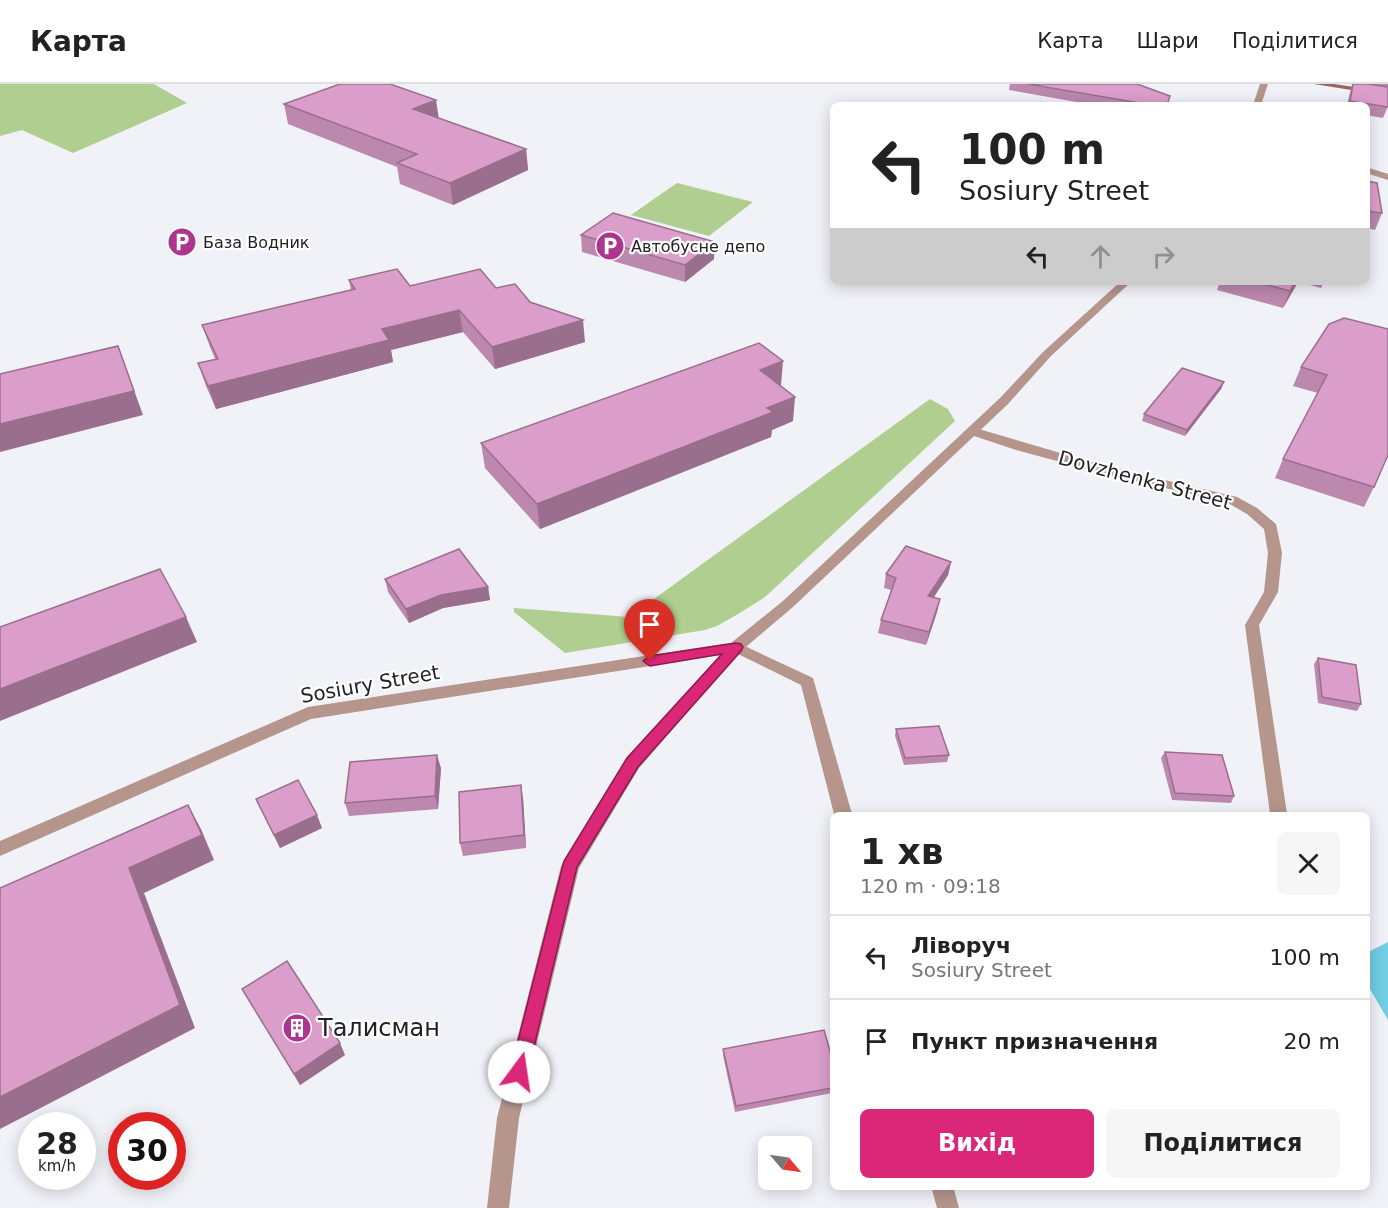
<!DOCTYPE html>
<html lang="uk">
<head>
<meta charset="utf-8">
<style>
	body { margin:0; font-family:"DejaVu Sans",sans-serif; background:#f6f6f6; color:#222; height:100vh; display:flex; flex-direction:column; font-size:22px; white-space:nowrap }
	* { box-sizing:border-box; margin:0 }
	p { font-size:20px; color:#767676 }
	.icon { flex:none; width:33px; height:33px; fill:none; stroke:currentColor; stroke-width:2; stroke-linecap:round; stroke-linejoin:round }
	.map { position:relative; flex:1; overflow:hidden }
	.side { position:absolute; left:830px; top:728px; width:540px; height:378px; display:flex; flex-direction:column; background:#fff; border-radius:9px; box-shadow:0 3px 15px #0003 }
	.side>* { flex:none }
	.hud { position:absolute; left:830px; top:18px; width:540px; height:183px; border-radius:9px; box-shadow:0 3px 15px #0003; background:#fff; color:#222; overflow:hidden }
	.needle { width:39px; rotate:119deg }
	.controls { position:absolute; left:758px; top:1052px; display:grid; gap:12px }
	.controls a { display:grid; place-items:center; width:54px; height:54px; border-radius:9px; background:#fff; box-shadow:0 3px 15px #0003; font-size:30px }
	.speed { position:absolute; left:18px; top:1028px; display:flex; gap:12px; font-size:30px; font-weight:700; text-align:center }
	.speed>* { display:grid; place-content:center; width:78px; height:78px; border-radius:50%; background:#fff; box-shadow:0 3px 15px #0003; line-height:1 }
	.speed small { font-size:15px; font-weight:400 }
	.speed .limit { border:9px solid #d22; background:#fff; color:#111 }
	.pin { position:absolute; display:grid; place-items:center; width:51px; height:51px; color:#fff; margin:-62px -26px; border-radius:50% 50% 50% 0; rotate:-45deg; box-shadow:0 0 6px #0007 }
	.pin .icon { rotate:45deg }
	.me { position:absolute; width:66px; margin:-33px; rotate:14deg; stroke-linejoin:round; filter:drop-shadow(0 0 4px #0008) }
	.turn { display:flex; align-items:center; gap:21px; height:126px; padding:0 30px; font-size:27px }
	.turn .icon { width:78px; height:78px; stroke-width:2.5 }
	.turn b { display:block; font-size:42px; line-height:51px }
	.lanes { display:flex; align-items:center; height:57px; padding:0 30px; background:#0003; justify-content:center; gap:30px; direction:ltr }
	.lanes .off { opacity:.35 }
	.round { display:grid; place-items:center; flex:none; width:63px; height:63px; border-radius:9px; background:#f6f6f6 }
	.head { display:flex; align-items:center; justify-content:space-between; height:102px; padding:0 30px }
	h1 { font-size:36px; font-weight:800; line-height:45px }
	.primary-button { display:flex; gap:12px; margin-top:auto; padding:12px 30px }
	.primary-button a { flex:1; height:69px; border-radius:9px; background:#db2777; color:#fff; font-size:24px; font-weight:800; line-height:69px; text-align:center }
	.primary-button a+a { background:#f6f6f6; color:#222 }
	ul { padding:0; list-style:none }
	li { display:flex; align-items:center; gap:18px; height:84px; padding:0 30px; border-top:2px solid #e0e0e0 }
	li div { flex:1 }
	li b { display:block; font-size:22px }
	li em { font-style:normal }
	header { display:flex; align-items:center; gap:36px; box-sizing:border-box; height:84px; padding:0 30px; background:#fff; border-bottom:2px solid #e0e0e0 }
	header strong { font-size:28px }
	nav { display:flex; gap:33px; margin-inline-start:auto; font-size:21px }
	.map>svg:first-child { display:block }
</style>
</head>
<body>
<header>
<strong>Карта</strong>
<nav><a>Карта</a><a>Шари</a><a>Поділитися</a></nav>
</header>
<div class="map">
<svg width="1388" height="1124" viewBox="0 0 1388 1124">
	<rect width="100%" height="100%" fill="#f1f1f8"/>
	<!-- green -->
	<g fill="#afce8f">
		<path d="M 0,0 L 154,0 L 187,19 L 73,69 L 22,46 L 0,52 Z"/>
		<path d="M 677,99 L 753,118 L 709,152 L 631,131 Z"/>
		<path d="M 930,315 L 948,325 L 955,337 L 765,513 L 738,530 L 717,542 L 705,546 L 565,569 L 514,528 L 514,524 L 629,533 Z"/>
	</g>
	<!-- water -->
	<path fill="#71cde3" d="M 1388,858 L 1388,936 L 1367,900 L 1366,869 Z"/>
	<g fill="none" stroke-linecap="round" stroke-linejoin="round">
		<!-- minor -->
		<g fill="#b5958c" fill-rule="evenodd">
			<path d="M 1366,83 L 1388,90 L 1388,96 L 1366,89 Z"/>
			<path d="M 972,343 L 1105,382 L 1237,413 L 1257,424 L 1276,440 L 1282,469 L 1278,508 L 1259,541 L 1287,730 L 1270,730 L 1245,541 L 1264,508 L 1268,469 L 1264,445 L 1247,430 L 1228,419 L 1098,388 L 1016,366 L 968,350 L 968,344 Z"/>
			<path d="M 736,558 L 813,594 L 852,730 L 834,730 L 801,601 L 738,570 L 639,684 L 579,784 L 519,1034 L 509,1124 L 487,1124 L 497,1034 L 561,782 L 627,674 L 720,571 L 311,635 L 0,772 L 0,757 L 308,623 Z"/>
			<path d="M 931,1102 L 953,1102 L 959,1124 L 937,1124 Z"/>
		</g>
		<!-- tertiary -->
		<g fill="#b5958c" fill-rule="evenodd">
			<path d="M 1260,0 L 1268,0 L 1261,21 L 1253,21 Z"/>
			<path d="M 1120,198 L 1131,198 L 1051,272 L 1008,320 L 793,523 L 741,567 L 731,567 L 728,563 L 731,559 L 783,517 L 1000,314 L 1043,268 Z"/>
		</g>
		<!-- secondary -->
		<path fill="#96685b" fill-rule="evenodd" d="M 1314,0 L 1334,0 L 1388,8 L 1388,12 Z"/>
	</g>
	<!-- wall -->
	<g fill="#bc88ae">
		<path d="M 1010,0 L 1137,0 L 1167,21 L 1093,21 L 1009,6 Z"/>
		<path d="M 1351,0 L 1388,0 L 1388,22 L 1383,34 L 1366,31 L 1366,21 L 1347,21 L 1350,8 L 1353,1 Z"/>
		<path d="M 284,20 L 439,34 L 526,65 L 528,86 L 453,121 L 400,100 L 397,83 L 288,40 Z"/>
		<path d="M 1366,97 L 1382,129 L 1375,146 L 1366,144 Z"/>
		<path d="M 581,151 L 714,175 L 685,198 L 582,168 Z"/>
		<path d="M 349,196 L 410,202 L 496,204 L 530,218 L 585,258 L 495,285 L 463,248 L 391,266 L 393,278 L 216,325 L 206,302 L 198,279 L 215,275 L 210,263 L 202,241 L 351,206 Z"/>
		<path d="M 1220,198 L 1298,198 L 1283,224 L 1217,206 Z"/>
		<path d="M 1299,198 L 1324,198 L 1321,204 Z"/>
		<path d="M 1329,240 L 1374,403 L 1364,423 L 1275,394 L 1283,375 L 1318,309 L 1293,302 L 1301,283 Z"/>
		<path d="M 1224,298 L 1221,305 L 1185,352 L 1142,337 L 1144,330 Z"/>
		<path d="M 780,301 L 793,337 L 772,346 L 771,353 L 540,445 L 485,384 L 481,359 L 781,301 Z"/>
		<path d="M 951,478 L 948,491 L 934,513 L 940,515 L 937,528 L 926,561 L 878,549 L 881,536 L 891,506 L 884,504 L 886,490 Z"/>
		<path d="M 385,495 L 488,503 L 490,516 L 443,524 L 409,539 L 388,508 Z"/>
		<path d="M 1318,574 L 1361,620 L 1357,627 L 1318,619 L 1314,580 Z"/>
		<path d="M 896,645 L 949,671 L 947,678 L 904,681 L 895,652 Z"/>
		<path d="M 1165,668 L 1234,712 L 1231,719 L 1172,716 L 1161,674 Z"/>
		<path d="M 441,684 L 438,725 L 349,732 L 345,719 Z"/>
		<path d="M 523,714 L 526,764 L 463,772 L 460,759 Z"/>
		<path d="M 256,715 L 322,744 L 280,764 Z"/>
		<path d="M 242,905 L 345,971 L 300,1001 Z"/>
		<path d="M 723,965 L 832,974 L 832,1009 L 735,1028 L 723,971 Z"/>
	</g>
	<!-- shaded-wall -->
	<g fill="#996f8d">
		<path d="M 436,16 L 439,36 L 413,25 Z"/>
		<path d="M 526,65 L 528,86 L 453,121 L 450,99 Z"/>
		<path d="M 715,158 L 714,175 L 685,198 L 685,181 Z"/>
		<path d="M 1295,198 L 1298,198 L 1283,224 L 1290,207 Z"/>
		<path d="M 459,226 L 463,248 L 391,266 L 393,278 L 216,325 L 208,302 L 382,245 Z"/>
		<path d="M 583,236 L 585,258 L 495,285 L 492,263 Z"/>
		<path d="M 118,262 L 143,331 L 0,368 L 0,340 Z"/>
		<path d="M 783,277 L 781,301 L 759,310 L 760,286 Z"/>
		<path d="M 1224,298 L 1221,305 L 1185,352 L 1187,346 Z"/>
		<path d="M 795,313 L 793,337 L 772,346 L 771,353 L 540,445 L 537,420 Z"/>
		<path d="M 951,478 L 948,491 L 926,525 L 928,512 Z"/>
		<path d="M 488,503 L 490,516 L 443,524 L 409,539 L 406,525 L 441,511 Z"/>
		<path d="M 940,515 L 937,528 L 926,561 L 929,548 Z"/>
		<path d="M 186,533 L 197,558 L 0,637 L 0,605 Z"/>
		<path d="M 437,671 L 441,684 L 438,725 L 435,712 Z"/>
		<path d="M 521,701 L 523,714 L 526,764 L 524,751 Z"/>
		<path d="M 188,721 L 201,745 L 214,776 L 144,809 L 195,944 L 0,1045 L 0,1013 L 129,784 Z"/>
		<path d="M 317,731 L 322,744 L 280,764 L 274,751 Z"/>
		<path d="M 340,959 L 345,971 L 300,1001 L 294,990 Z"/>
	</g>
	<!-- building -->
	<g fill="#db9eca" stroke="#996f8d" stroke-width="1.5">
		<path d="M 340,0 L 390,0 L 436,16 L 413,25 L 526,65 L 450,99 L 397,79 L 417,70 L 284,20 Z"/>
		<path d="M 1028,0 L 1137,0 L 1170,12 L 1167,21 L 1151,21 Z"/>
		<path d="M 1353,0 L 1368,0 L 1388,3 L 1388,23 L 1350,17 Z"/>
		<path d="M 1366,97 L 1377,99 L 1382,129 L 1366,127 Z"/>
		<path d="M 613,129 L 715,158 L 685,181 L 581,151 Z"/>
		<path d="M 397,185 L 410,202 L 480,185 L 496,204 L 515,200 L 530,218 L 583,236 L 492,263 L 459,226 L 382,245 L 389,256 L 208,302 L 198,279 L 218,275 L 202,241 L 355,205 L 349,196 Z"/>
		<path d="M 1256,198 L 1295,198 L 1290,207 Z"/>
		<path d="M 1344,234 L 1388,245 L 1388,371 L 1374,403 L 1283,375 L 1327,291 L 1301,283 L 1329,240 Z"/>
		<path d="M 759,259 L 783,277 L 760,286 L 795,313 L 767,324 L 773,328 L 537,420 L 481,359 Z"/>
		<path d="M 118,262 L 134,307 L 0,340 L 0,290 Z"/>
		<path d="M 1182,284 L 1224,298 L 1187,346 L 1144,330 Z"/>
		<path d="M 906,462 L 951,478 L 928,512 L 940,515 L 929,548 L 881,536 L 896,494 L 886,490 Z"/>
		<path d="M 459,465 L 488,503 L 441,511 L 406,525 L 385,495 Z"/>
		<path d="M 160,485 L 186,533 L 0,605 L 0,543 Z"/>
		<path d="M 1318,574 L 1356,581 L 1361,620 L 1322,613 Z"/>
		<path d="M 939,642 L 949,671 L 905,674 L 896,645 Z"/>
		<path d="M 1165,668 L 1222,671 L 1234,712 L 1175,709 Z"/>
		<path d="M 437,671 L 435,712 L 345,719 L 350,678 Z"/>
		<path d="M 298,696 L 317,731 L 274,751 L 256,715 Z"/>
		<path d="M 521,701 L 524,751 L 460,759 L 459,708 Z"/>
		<path d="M 188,721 L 202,751 L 129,784 L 180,921 L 0,1013 L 0,804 Z"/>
		<path d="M 287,877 L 340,959 L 294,990 L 242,905 Z"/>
		<path d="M 824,946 L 832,974 L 832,1004 L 736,1022 L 723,965 Z"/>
	</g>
	<!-- route -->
	<path fill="#db2777" stroke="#8e194d" stroke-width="1.5" d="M 736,559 L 741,560 L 743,563 L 741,567 L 638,683 L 577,783 L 528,988 L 525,994 L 519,997 L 512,994 L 510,988 L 564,777 L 627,674 L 722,570 L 650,582 L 643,577 L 650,572 Z"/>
	<!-- icons -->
	<defs>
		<g id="parking-disc" transform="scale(1.5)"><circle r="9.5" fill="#ac368d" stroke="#fff"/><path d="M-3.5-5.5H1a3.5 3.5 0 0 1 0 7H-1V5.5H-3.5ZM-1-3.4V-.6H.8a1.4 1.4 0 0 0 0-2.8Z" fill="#fff"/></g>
		<g id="building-disc" transform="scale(1.5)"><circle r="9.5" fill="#ac368d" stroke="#fff"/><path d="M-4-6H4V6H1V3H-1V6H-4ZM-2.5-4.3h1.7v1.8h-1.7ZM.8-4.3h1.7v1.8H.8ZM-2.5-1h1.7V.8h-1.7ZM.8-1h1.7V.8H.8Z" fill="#fff"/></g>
	</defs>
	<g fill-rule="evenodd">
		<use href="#parking-disc" x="182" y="158"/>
		<use href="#parking-disc" x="610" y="162"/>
		<use href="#building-disc" x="297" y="944"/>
	</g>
	<g text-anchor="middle" stroke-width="4.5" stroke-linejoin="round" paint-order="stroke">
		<!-- far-poi labels -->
		<g font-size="16" fill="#222225" stroke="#fff" text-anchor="start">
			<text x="203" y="164">База Водник</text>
			<text x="631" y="168">Автобусне депо</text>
		</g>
		<!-- street labels -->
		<g font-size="20" fill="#222225" stroke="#fff">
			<text transform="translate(1145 396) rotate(15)" y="7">Dovzhenka Street</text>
			<text transform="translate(370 600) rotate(-10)" y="7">Sosiury Street</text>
		</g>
		<!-- near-poi labels -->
		<g font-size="24" fill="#222225" stroke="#fff" text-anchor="start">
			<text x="318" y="952">Талисман</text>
		</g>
	</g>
</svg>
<div class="controls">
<a><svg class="needle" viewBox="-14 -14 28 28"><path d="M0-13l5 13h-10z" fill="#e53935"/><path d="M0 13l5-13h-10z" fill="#767676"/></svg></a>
</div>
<div class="speed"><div>28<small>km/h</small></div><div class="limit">30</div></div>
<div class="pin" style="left:650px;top:577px;background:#d93025"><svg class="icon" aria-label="arrive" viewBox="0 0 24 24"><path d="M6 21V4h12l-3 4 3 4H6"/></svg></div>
<svg class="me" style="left:519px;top:988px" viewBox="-20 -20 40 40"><circle r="19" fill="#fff"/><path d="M0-13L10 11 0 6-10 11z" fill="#db2777"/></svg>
<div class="hud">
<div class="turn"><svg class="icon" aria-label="left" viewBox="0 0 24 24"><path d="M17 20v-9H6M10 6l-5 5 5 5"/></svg><div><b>100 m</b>Sosiury Street</div></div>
<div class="lanes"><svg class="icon" aria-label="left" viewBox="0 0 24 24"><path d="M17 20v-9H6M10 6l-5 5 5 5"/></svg><svg class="icon off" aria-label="ahead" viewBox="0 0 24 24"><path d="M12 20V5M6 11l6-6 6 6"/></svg><svg class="icon off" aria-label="right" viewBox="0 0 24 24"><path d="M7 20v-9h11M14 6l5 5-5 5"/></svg></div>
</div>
<section class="side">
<div class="head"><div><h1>1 хв</h1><p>120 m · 09:18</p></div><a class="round"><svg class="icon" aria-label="close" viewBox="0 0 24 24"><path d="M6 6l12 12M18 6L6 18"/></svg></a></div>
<ul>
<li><svg class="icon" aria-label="left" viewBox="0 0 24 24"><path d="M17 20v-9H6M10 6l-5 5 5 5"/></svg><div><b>Ліворуч</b><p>Sosiury Street</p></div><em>100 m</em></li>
<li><svg class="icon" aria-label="arrive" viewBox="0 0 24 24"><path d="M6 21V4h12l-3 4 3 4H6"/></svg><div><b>Пункт призначення</b></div><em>20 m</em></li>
</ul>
<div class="primary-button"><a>Вихід</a><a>Поділитися</a></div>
</section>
</div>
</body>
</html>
